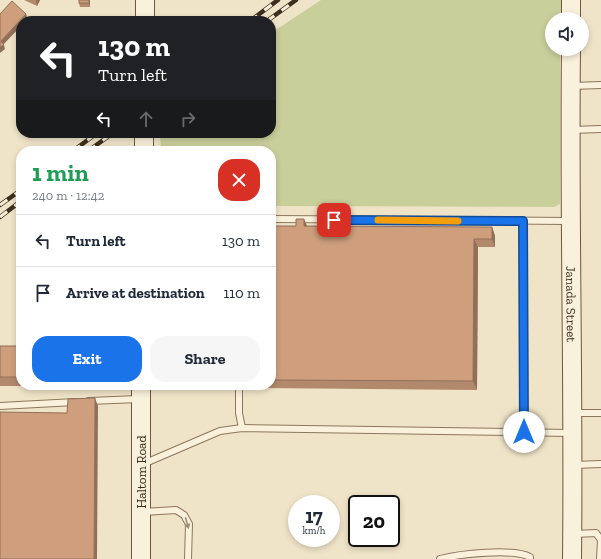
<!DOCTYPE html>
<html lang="en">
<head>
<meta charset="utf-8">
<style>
	body { margin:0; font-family:"Zilla Slab",serif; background:#f6f6f7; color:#1f2937; height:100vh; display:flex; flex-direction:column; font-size:15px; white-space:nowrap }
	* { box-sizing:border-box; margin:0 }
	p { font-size:13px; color:#747a83 }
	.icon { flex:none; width:22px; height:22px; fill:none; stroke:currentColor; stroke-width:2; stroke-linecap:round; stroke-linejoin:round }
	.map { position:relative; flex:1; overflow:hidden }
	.drawer { position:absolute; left:16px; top:146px; width:260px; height:244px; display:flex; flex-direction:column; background:#fff; border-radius:16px; box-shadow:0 2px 6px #0003 }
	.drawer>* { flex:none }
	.guide { position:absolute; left:16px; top:16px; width:260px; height:122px; border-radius:16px; box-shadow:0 2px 6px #0003; background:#202124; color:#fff; overflow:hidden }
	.fabs { position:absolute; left:545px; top:12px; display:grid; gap:8px }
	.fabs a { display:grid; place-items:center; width:44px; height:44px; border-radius:50%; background:#fff; box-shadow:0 2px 6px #0003; font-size:20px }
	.speed { position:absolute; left:288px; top:495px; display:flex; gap:8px; font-size:20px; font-weight:700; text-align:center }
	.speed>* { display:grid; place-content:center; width:52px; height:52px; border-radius:50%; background:#fff; box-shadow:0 2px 6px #0003; line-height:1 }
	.speed small { font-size:10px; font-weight:400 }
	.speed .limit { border:2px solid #111; border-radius:6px; background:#fff; color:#111 }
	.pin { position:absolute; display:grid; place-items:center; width:34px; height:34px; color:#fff; margin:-17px; border-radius:8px; box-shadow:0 2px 6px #0006 }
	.me { position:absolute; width:44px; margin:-22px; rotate:0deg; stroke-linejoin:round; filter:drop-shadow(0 0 3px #0008) }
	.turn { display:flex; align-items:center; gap:14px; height:84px; padding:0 16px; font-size:18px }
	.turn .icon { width:52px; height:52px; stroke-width:2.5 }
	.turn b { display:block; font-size:28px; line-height:34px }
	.lanes { display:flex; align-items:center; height:38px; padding:0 16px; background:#0003; justify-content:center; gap:20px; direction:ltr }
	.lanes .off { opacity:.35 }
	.round { display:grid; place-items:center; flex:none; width:42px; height:42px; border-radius:16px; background:#f6f6f7 }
	.summary { display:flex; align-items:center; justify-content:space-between; height:68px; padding:0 16px }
	h1 { font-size:24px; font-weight:700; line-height:30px; color:#1e9e55 }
	.primary-button { display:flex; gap:8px; margin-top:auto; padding:8px 16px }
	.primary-button a { flex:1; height:46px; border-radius:16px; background:#1a73e8; color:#fff; font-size:16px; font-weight:700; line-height:46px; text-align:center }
	.primary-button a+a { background:#f6f6f7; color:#1f2937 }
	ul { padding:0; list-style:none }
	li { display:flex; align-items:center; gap:12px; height:52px; padding:0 16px; border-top:1px solid #e0e1e3 }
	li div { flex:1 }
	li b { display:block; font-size:15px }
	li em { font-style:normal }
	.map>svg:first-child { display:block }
</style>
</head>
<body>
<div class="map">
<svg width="601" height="559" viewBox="0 0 601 559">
	<rect width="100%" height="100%" fill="#f0e4c8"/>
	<!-- green -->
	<path fill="#c9cf9b" d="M 321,0 L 561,0 L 561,19 L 552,19 L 552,49 L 560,49 L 560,204 L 554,207 L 271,206 L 271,151 L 161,151 L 160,133 L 271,133 L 271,33 Z"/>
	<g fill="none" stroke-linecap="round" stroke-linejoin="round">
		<!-- lane casing -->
		<g stroke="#8d765c" stroke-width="8">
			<g id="lane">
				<path d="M 572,86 L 601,85"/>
				<path d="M 572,130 L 601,129"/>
				<path d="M 271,219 L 569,221"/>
				<path d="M 523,221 L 524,432"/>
				<path d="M 239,385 L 239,413 L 242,428"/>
				<path d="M 89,401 L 139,399"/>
				<path d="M 0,406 L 75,402"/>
				<path d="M 575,413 L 601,413"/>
				<path d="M 143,464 L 220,431 L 242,428 L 571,433"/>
				<path d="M 574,465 L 601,464"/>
				<path d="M 143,512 L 176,510 L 184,515 L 189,524 L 188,559"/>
				<path d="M 574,534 L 596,533 L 601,540 L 600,559"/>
				<path d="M 440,559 C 459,554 513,548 530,557 L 530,559"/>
			</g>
		</g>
		<!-- secondary casing -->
		<g stroke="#6f573f" stroke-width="20">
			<g id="secondary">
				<path d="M 145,0 L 145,21"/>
				<path d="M 571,19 L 571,0"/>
				<path id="s1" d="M 571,49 C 569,219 574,389 572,559"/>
				<path d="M 144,151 L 144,133"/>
				<path d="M 141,559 L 141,385"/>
			</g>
		</g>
		<!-- lane -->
		<use href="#lane" stroke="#faf1dc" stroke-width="6"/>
		<!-- secondary -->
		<use href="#secondary" stroke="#faf1dc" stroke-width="18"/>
		<!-- rail casing -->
		<g stroke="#3d2e20" stroke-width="4.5">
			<g id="rail">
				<path d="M 250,21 L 278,0"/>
				<path d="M 267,21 L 296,0"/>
				<path d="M 73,151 L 97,133"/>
				<path d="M 88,151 L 113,133"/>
				<path d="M 0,205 L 21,190"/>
				<path d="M 0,217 L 21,201"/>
			</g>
		</g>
		<!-- rail -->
		<use href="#rail" stroke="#f7eed8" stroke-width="3" stroke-dasharray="9" stroke-linecap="butt"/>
	</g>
	<!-- wall -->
	<g fill="#b2896c">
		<path d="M 24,0 L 40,0 L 37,6 Z"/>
		<path d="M 90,0 L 90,7 L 80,7 L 79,3 Z"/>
		<path d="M 271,226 L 492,227 L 495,236 L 495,247 L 478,247 L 477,390 L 261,388 L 260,385 L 271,385 Z"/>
		<path d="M 0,346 L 21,346 L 21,385 L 116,385 L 116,386 L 0,386 Z"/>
	</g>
	<!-- shaded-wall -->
	<g fill="#916f58">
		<path d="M 36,0 L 40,0 L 37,6 L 36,1 Z"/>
		<path d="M 89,0 L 90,0 L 90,7 L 89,3 Z"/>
		<path d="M 26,14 L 28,19 L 25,21 L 21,21 L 21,26 L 3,45 L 1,41 Z"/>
		<path d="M 4,45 L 5,49 L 0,53 L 0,47 Z"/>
		<path d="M 304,219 L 308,228 L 304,226 Z"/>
		<path d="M 492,227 L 495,236 L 495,247 L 492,239 Z"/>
		<path d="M 474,239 L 478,247 L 477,390 L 473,381 Z"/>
		<path d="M 95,398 L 98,406 L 97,559 L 94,559 Z"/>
	</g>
	<!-- building -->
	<g fill="#cf9f7d" stroke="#916f58">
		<rect x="79" y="0" width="10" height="3"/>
		<path d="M 12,1 L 26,14 L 1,41 L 4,45 L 0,47 L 0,14 Z"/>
		<path d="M 296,219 L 304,219 L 304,226 L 492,227 L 492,239 L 474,239 L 473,381 L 271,380 L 271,226 L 296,226 Z"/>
		<rect x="0" y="346" width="21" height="31"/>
		<path d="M 95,398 L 94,559 L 0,559 L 0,412 L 67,413 L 68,399 Z"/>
	</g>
	<!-- one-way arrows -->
	<defs><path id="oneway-solid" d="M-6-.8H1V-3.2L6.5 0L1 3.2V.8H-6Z"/></defs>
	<use fill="#9c907e" href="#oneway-solid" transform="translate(187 523) rotate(75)"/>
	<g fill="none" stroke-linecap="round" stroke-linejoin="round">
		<!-- route casing -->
		<g stroke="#114b97" stroke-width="10">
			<path id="route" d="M 334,220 L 523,221 L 524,432"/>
		</g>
		<!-- route -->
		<use href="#route" stroke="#1a73e8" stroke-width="7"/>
		<!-- slow -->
		<path stroke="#f59e0b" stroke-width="7" d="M 378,220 L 458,221"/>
	</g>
	<g text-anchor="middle" stroke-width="3" stroke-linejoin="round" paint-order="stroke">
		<!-- street labels -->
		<g font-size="13" fill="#3d2e20" stroke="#f7eed8">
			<text dy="5" stroke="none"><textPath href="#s1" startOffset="255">Janada Street</textPath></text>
			<text transform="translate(141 472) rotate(-90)" y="5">Haltom Road</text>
		</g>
	</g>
</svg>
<div class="fabs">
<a><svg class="icon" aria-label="sound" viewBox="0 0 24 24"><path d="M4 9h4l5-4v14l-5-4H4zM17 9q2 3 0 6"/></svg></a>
</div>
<div class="speed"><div>17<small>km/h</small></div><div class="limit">20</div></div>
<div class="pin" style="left:334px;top:220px;background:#d93025"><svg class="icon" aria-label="arrive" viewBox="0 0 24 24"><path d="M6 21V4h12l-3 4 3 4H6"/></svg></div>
<svg class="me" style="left:524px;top:432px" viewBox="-20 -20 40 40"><circle r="19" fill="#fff"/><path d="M0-13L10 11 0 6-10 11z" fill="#1a73e8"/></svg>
<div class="guide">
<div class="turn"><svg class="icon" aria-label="left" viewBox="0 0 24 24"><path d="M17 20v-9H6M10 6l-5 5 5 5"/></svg><div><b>130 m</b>Turn left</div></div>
<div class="lanes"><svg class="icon" aria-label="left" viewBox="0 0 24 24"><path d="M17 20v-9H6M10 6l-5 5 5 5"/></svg><svg class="icon off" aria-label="ahead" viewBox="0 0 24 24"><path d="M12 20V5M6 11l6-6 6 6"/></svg><svg class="icon off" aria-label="right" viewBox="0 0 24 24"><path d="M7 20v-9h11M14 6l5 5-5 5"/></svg></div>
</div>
<section class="drawer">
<div class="summary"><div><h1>1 min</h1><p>240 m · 12:42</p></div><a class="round" style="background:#d93025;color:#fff"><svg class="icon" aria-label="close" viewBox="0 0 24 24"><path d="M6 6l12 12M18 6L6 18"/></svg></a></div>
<ul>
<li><svg class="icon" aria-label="left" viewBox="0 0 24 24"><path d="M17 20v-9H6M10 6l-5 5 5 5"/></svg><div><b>Turn left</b></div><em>130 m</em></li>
<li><svg class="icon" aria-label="arrive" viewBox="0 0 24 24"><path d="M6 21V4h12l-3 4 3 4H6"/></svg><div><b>Arrive at destination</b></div><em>110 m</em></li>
</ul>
<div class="primary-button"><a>Exit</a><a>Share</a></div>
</section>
</div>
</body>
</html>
